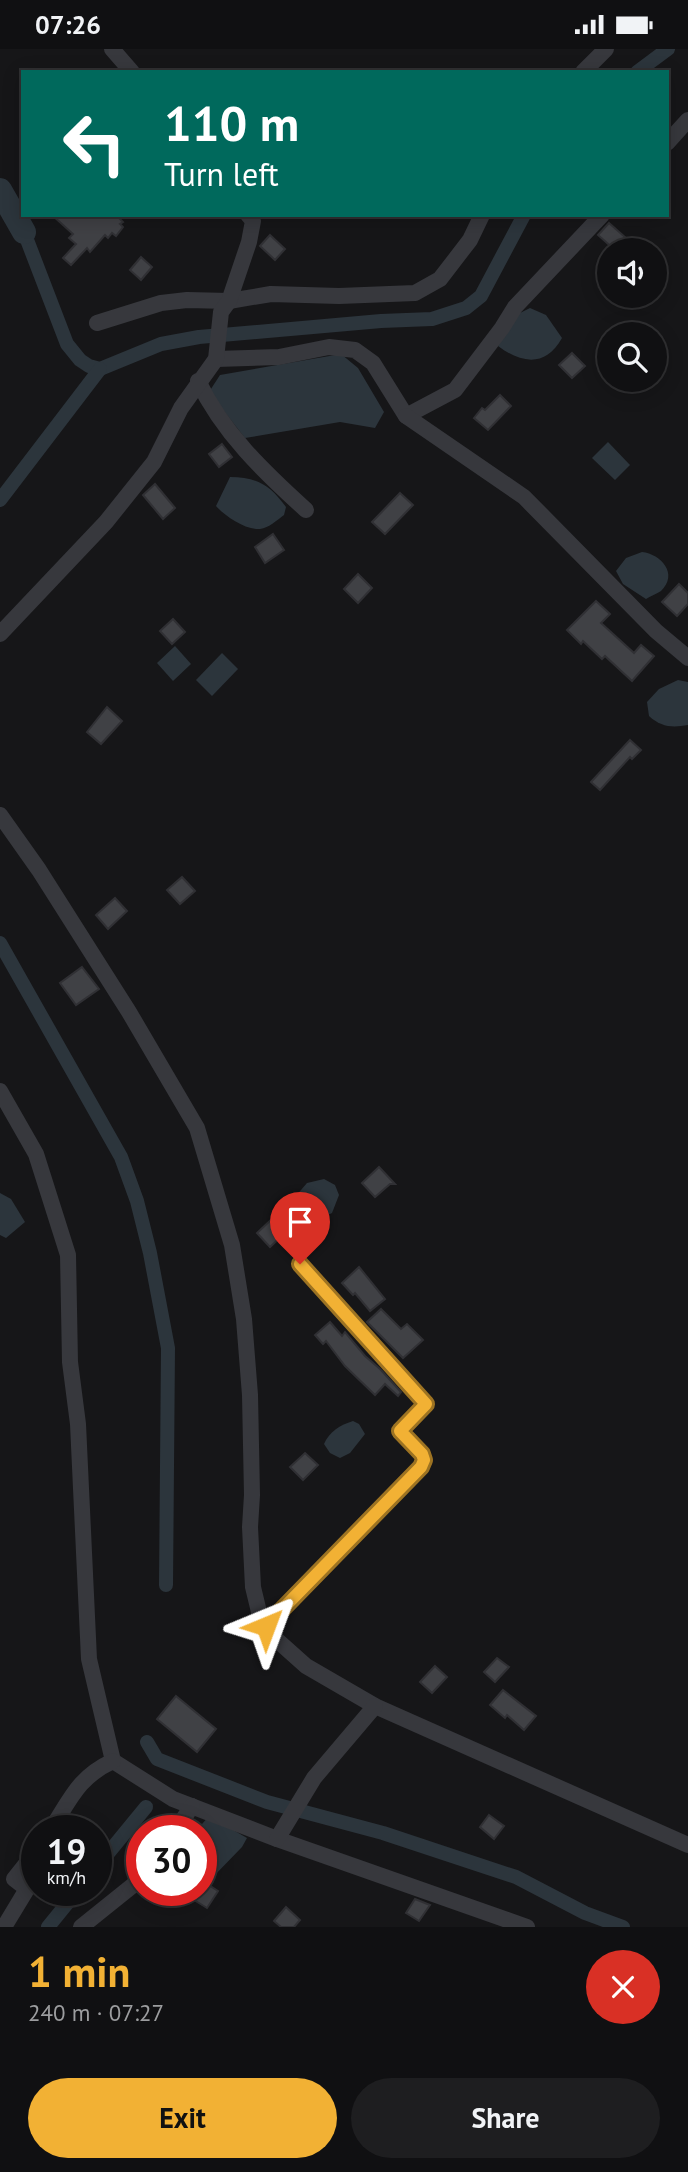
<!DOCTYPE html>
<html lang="en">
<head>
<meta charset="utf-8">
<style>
	body { margin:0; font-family:"PT Sans",sans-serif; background:#1e1e20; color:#f1f3f6; height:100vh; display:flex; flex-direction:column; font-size:26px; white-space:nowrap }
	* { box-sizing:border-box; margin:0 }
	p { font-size:23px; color:#9c9d9f }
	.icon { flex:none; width:38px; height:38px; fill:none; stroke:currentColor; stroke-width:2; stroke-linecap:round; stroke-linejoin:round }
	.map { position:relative; height:1878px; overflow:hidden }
	.sheet { display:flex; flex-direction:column; background:#101012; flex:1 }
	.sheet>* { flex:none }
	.banner { position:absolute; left:21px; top:21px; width:648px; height:147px; border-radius:0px; box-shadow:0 4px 18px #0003,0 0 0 2px #303032; background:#00695c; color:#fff; overflow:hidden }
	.buttons { position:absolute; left:597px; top:189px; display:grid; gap:14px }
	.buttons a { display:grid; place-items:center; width:70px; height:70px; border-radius:50%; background:#101012; box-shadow:0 4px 18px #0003,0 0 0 2px #303032; font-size:35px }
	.speed { position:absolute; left:21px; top:1766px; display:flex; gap:14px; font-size:35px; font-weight:700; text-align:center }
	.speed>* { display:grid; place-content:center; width:91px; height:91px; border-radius:50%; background:#101012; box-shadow:0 4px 18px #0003,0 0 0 2px #303032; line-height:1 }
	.speed small { font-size:18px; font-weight:400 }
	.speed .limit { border:10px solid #d22; background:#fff; color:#111 }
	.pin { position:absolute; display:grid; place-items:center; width:60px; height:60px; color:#fff; margin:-72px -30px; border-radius:50% 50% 50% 0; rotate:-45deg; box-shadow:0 0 7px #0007 }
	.pin .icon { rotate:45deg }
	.me { position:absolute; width:77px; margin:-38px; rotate:44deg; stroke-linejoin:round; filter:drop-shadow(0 0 5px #0008) }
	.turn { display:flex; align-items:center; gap:24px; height:147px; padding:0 28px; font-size:32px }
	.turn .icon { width:91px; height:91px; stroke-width:2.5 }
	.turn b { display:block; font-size:49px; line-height:60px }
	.round { display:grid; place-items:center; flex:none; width:74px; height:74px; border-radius:37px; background:#1e1e20 }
	.overview { display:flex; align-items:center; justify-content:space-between; height:119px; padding:0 28px }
	h1 { font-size:42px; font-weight:800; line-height:52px; color:#f2b134 }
	.action { display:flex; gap:14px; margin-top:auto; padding:14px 28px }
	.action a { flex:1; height:80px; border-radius:42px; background:#f2b134; color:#111; font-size:28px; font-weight:800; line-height:80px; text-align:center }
	.action a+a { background:#1e1e20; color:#f1f3f6 }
	.status { display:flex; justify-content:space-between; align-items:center; height:49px; padding:0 35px; background:#101012; direction:ltr }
	.status svg { height:19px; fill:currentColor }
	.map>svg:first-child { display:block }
</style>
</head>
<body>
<div class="status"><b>07:26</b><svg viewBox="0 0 49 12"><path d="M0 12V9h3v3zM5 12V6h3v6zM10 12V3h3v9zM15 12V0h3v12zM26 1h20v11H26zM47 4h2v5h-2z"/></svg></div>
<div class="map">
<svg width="688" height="1878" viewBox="0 0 688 1878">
	<rect width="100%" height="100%" fill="#161618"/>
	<!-- water -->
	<g fill="#2c353c">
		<path d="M 530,259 L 546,266 L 562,289 C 546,318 522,315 498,297 L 516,266 Z"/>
		<path d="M 341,305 L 358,319 L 384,363 L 375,379 L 340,373 L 245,389 L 209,343 L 220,326 Z"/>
		<path d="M 608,393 L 630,416 L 615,431 L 592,409 Z"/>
		<path d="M 230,428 C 257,428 270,436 286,458 L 284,466 C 277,471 269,479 260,480 C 245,481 225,467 216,457 Z"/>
		<path d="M 642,503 C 661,505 679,525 661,542 C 657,545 650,547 646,550 L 623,535 L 616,522 L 626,509 Z"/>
		<path d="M 175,597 L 191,615 L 173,632 L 157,614 Z"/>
		<path d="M 222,604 L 238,620 L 212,647 L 196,631 Z"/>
		<path d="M 678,631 L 688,633 L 688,676 C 672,679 661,678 649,667 L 647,653 L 659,640 Z"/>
		<path d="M 324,1130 L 335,1136 L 339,1146 L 332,1164 L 320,1170 L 304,1165 L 295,1148 L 307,1134 Z"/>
		<path d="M 0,1144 L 11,1150 L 25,1173 L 6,1189 L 0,1186 Z"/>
		<path d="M 353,1372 L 359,1375 L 365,1385 L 350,1404 L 340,1409 L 330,1404 L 324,1395 C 329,1383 340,1376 353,1372 Z"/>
		<path d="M 209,1767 L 247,1789 L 242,1798 L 210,1831 L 201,1826 L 201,1782 L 196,1782 Z"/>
	</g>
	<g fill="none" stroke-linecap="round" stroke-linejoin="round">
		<!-- canal -->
		<g stroke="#2c353c" stroke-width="14">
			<path d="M 637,23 L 668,0"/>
			<path d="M 24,183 L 67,295 L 80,311 L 89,317 L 100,320 L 161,295 L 199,288 L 381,272 L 432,270 L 466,259 L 481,247 L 524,166"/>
			<path d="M 0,451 L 100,320"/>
			<path d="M 0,894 L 121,1108 L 137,1152 L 150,1204 L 168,1299 L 166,1536"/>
			<path d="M 147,1693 L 157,1710 L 267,1753 L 383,1784 L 516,1828 L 585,1864 L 623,1878"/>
			<path d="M 96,1819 L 146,1758"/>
			<path d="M 48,1878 L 78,1841"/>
		</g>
		<!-- river -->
		<path stroke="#2c353c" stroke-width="24" d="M 0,141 L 24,183"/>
	</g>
	<!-- building -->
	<g fill="#404145" stroke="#303034" stroke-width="2">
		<path d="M 52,166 L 116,166 L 123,173 L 120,175 L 123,178 L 116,187 L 112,184 L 108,189 L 105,186 L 90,203 L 87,199 L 71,216 L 63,209 L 76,195 L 69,189 L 73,185 Z"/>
		<path d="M 609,174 L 626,189 L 615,201 L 598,186 Z"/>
		<path d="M 270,186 L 285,200 L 275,211 L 260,197 Z"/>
		<path d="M 141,208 L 152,218 L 141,231 L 130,221 Z"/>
		<path d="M 572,304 L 585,317 L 572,329 L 559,316 Z"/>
		<path d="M 500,346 L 511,357 L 488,381 L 474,369 L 482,359 L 485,361 Z"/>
		<path d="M 222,395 L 232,408 L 219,418 L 209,405 Z"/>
		<path d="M 155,435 L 175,459 L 163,470 L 143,446 Z"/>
		<path d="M 400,444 L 413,456 L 385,485 L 372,473 Z"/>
		<path d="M 273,485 L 284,501 L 265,514 L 255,498 Z"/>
		<path d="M 358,525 L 372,539 L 358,554 L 344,540 Z"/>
		<path d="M 679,535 L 688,544 L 688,555 L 677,567 L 662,553 Z"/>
		<path d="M 596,552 L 610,565 L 601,574 L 634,604 L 641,596 L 654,607 L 632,632 L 605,607 L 602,610 L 583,592 L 581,595 L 567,581 Z"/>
		<path d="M 173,570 L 185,583 L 172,595 L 160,582 Z"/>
		<path d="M 107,658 L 122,672 L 101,695 L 87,683 Z"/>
		<path d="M 630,691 L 641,701 L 632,710 L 630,708 L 600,741 L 591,733 Z"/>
		<path d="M 182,828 L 195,842 L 180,855 L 167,841 Z"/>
		<path d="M 115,849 L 127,862 L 108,880 L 96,866 Z"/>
		<path d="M 82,918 L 99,940 L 76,956 L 60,934 Z"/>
		<path d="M 379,1118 L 395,1135 L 390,1135 L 375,1148 L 362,1134 Z"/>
		<path d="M 273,1169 L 286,1183 L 270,1198 L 257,1184 Z"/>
		<path d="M 359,1218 L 385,1250 L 370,1262 L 355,1244 L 353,1246 L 342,1234 Z"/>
		<path d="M 381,1260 L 401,1280 L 407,1275 L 423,1291 L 403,1309 L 367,1273 Z"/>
		<path d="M 330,1273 L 342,1287 L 345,1283 L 365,1307 L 380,1320 L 401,1343 L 398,1347 L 385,1335 L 375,1346 L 345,1317 L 326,1292 L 323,1295 L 315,1286 Z"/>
		<path d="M 305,1404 L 318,1416 L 303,1431 L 290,1418 Z"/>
		<path d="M 497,1609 L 509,1618 L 495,1633 L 484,1623 Z"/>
		<path d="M 435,1617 L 447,1628 L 432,1644 L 420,1633 Z"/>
		<path d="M 503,1641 L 536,1667 L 524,1681 L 507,1666 L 505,1669 L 490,1656 Z"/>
		<path d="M 176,1647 L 216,1680 L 197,1703 L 157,1670 Z"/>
		<path d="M 489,1766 L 504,1777 L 494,1790 L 480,1778 Z"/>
		<path d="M 201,1831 L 218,1842 L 207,1859 L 178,1841 L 201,1841 Z"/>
		<path d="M 415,1850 L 430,1856 L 419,1872 L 406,1864 Z"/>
		<path d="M 286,1858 L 300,1871 L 294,1878 L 281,1878 L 274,1872 Z"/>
	</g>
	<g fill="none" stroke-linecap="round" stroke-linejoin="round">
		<!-- minor -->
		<g stroke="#37383d" stroke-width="16">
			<path d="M 112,0 L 132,23"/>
			<path d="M 583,23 L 606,0"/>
			<path d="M 667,94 L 688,71"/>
			<path d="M 97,274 L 161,254 L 187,251 L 229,252 L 271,245 L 339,247 L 415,244 L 440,230 L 470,191 L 482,166"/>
			<path d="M 216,310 L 279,308 L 329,298 L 355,301 L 373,314 L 406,367 L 455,341 L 502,279 L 515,258 L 602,166"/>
			<path d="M 198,332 C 223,384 264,423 306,461"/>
			<path d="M 406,367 L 524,448 L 656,582 L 688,609"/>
			<path d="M 0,585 L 106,473 L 154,413 L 181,359 L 216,310 L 221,263 L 229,252 L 249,193 L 253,172 L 248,166"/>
			<path d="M 0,766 L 39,821 L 129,963 L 197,1079 L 232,1196 L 244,1270 L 250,1346 L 252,1446 L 250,1478 L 253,1538 L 259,1563 L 266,1577 L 278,1592 L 306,1617 L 375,1657 L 688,1796"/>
			<path d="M 0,1042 L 36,1105 L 68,1206 L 70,1313 L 78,1375 L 89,1610 L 113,1712 L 173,1750 L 277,1790 L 527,1878"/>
			<path d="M 266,1577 L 421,1418 L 424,1411 L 422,1405 L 400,1383 L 426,1355 L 300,1215"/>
			<path d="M 50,1782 C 70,1751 78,1728 113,1712"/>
			<path d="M 175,1782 L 192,1757"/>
			<path d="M 277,1790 L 314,1729 L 375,1657"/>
			<path d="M 4,1878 L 27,1840 L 14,1830 L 37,1801"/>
			<path d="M 81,1878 L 142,1829"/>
		</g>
	</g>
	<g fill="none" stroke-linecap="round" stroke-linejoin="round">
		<!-- route casing -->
		<g stroke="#9d7322" stroke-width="18">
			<path id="route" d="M 266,1577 L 421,1418 L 424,1411 L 422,1405 L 400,1382 L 426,1355 L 300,1215"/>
		</g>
		<!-- route -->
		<use href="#route" stroke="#f2b134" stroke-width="12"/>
	</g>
</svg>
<div class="buttons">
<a><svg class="icon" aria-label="sound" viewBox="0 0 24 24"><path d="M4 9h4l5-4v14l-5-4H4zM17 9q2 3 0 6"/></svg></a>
<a><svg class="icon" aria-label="search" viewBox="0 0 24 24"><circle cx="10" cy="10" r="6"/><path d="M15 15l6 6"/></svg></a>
</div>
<div class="speed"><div>19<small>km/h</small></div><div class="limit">30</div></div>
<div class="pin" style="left:300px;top:1215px;background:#d93025"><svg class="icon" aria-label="arrive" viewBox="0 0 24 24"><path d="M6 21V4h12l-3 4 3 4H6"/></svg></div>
<svg class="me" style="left:266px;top:1577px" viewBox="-20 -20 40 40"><path d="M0-17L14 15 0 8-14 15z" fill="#f2b134" stroke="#fff" stroke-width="4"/></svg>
<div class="banner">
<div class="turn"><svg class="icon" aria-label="left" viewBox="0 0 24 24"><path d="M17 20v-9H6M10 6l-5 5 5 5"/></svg><div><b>110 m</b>Turn left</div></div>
</div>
</div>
<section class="sheet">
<div class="overview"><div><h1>1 min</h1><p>240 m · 07:27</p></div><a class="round" style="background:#d93025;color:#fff"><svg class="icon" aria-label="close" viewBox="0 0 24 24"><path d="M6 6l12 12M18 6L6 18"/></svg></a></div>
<div class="action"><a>Exit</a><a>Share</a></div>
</section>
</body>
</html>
